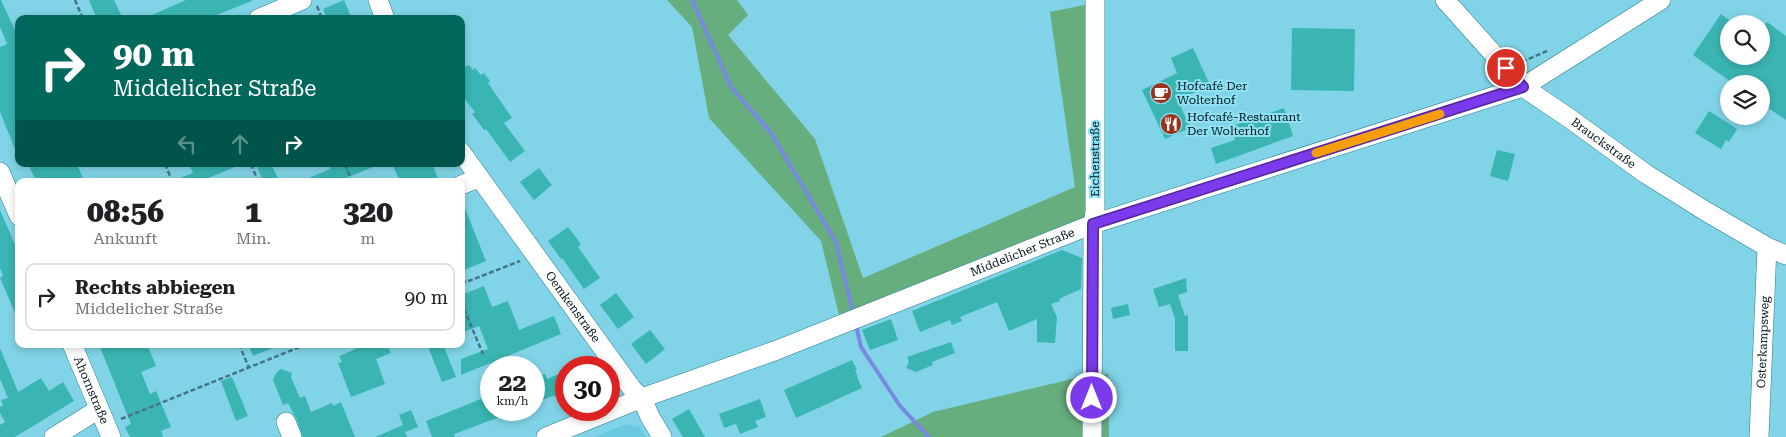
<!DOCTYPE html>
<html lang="de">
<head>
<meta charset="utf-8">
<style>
	body { margin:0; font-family:"Roboto Serif",serif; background:#f6f6f6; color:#202124; height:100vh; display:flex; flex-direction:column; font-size:19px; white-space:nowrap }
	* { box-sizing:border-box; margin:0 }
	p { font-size:16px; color:#757577 }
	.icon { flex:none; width:28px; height:28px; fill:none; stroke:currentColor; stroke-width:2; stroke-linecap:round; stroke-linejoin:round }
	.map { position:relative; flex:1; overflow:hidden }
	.sheet { position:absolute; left:15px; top:178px; width:450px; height:170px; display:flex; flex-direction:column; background:#fff; border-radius:10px; box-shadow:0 2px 8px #0003 }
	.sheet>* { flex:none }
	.banner { position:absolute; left:15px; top:15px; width:450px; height:152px; border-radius:10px; box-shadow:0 2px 8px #0003; background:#00695c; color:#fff; overflow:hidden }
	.tools { position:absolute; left:1720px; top:15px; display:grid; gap:10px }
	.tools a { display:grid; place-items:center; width:50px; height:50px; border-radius:50%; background:#fff; box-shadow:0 2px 8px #0003; font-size:25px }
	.speed { position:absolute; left:480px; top:356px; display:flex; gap:10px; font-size:25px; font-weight:700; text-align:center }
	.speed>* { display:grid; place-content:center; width:65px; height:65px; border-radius:50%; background:#fff; box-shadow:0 2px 8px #0003; line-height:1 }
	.speed small { font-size:12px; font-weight:400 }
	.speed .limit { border:8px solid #d22; background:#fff; color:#111 }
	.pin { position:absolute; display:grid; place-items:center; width:42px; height:42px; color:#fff; margin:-21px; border:2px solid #fff; border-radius:50%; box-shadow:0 1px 5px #0007 }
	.me { position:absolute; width:55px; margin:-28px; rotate:0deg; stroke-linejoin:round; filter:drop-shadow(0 0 4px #0008) }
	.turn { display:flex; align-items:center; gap:18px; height:105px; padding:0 15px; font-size:22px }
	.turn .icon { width:65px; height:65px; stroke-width:2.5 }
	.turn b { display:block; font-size:35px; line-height:42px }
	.lanes { display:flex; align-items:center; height:48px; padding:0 15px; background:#0003; justify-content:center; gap:25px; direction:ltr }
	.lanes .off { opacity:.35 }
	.eta { display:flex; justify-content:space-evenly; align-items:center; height:85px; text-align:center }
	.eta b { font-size:30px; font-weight:800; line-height:35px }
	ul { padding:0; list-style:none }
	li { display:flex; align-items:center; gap:15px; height:68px; margin:0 10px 8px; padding:0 5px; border:2px solid #e0e0e0; border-radius:10px }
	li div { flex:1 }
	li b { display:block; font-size:19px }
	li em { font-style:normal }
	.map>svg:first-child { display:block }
</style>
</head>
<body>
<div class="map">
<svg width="1786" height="437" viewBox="0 0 1786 437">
	<rect width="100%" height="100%" fill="#81d4e7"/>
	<!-- built -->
	<path fill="#6ac9de" d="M 626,424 L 640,427 L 646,437 L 594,437 Z"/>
	<!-- green -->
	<g fill="#67ae7e">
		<path d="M 667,0 L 737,0 L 748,15 L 728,35 L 815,139 L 863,278 L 1075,187 L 1050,12 L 1094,3 L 1105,214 L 841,323 L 821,241 L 709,118 L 692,27 Z"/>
		<path d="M 1108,374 L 1109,437 L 881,437 L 933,412 L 1089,375 Z"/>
	</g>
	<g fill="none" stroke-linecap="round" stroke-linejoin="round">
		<!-- stream -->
		<g stroke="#7789e1" stroke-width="4">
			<path d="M 692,0 L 731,87 L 771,133 L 836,242 L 853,313"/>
			<path d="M 856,325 L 861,347 L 900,406 L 929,437"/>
		</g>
	</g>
	<!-- building -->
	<g fill="#3ab5b3">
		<path d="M 0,0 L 1,0 L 19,39 L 18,156 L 0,112 L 0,47 L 7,44 L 0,27 Z"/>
		<path d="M 89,0 L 114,0 L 123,19 L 97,19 Z"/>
		<path d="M 186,0 L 252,0 L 252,1 L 206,19 L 143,19 Z"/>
		<path d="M 344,0 L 352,19 L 327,19 L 323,9 Z"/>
		<path d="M 1721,14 L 1729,20 L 1729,56 L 1761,56 L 1761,31 L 1767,22 L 1786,36 L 1786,120 L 1761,103 L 1761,84 L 1734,84 L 1693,55 Z"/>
		<path d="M 1292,28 L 1355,29 L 1354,91 L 1291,90 Z"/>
		<path d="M 1193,48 L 1210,85 L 1178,100 L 1190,128 L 1165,139 L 1142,90 L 1177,73 L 1171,58 Z"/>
		<path d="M 469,65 L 473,70 L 475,68 L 481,75 L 484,73 L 490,81 L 488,83 L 512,118 L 504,123 L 525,151 L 510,162 L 486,129 L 484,130 L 472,114 L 475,112 L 461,94 L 461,69 Z"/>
		<path d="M 1284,108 L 1293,136 L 1216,164 L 1211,148 L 1235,140 L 1232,126 Z"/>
		<path d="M 1709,111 L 1737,129 L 1729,142 L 1726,140 L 1721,149 L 1695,133 Z"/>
		<path d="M 1497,150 L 1515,154 L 1508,181 L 1490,176 Z"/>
		<path d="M 28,164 L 77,164 L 84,181 L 36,181 Z"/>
		<path d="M 189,164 L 242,164 L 201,181 L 173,181 L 193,173 Z"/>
		<path d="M 256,164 L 271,164 L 279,181 L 263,181 Z"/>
		<path d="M 328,164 L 380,164 L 339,181 L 302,181 L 330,169 Z"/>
		<path d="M 392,164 L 432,164 L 439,181 L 400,181 Z"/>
		<path d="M 539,168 L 552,185 L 534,200 L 520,182 Z"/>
		<path d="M 462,201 L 486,261 L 464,270 L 461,262 Z"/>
		<path d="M 0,210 L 19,254 L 19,322 L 0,278 L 3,276 L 0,268 Z"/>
		<path d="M 568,227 L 581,244 L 578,247 L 600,278 L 584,289 L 562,258 L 561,259 L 548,241 Z"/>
		<path d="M 1062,250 L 1082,258 L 1081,289 L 1059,299 L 1060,301 L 1051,304 L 1057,317 L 1055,343 L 1037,342 L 1037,319 L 1009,331 L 997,302 L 960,317 L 962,321 L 952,325 L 950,320 L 920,332 L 912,311 Z"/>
		<path d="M 1186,278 L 1187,292 L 1178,295 L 1185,316 L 1188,315 L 1188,351 L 1175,351 L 1175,319 L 1170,304 L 1159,307 L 1153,289 Z"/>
		<path d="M 484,286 L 492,307 L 508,301 L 519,330 L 554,316 L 561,334 L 461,375 L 461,359 L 488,349 L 479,326 L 461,333 L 461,295 Z"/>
		<path d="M 616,293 L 634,317 L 618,329 L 600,305 Z"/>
		<path d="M 1128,304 L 1130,315 L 1113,319 L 1111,308 Z"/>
		<path d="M 891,319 L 898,340 L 870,350 L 862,330 Z"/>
		<path d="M 650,330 L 665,349 L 646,364 L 631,344 Z"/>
		<path d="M 951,342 L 955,353 L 932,362 L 933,365 L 916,372 L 906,368 L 909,362 L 907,357 Z"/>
		<path d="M 109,344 L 147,344 L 156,366 L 141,372 L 150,394 L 156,391 L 171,427 L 161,431 L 163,437 L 130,437 L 125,427 L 131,424 L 100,347 Z"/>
		<path d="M 248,344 L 283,344 L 253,356 Z"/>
		<path d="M 354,344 L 387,344 L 391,353 L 376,359 L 385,384 L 351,397 L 338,363 L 342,362 L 339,356 L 356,349 Z"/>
		<path d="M 427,344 L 443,344 L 456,377 L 442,382 Z"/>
		<path d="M 0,348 L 18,392 L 41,378 L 49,391 L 63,382 L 74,401 L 15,437 L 0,437 L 0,425 L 5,422 L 0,413 L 0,407 L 3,405 L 1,400 L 8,398 L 0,379 Z"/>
		<path d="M 852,360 L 857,370 L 855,370 L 858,377 L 857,377 L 862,388 L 796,418 L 784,390 Z"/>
		<path d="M 281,369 L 292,373 L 291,377 L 300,398 L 305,396 L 311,412 L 332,403 L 333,406 L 341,402 L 355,437 L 303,437 L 296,418 L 288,403 L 283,405 L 273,380 L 276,373 Z"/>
		<path d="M 566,371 L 566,397 L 553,396 L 534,403 L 534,378 L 545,374 L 547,379 Z"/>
		<path d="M 232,377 L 248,416 L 236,421 L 221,381 Z"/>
		<path d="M 491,395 L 491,410 L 515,411 L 454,434 L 455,437 L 432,437 L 426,421 Z"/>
		<path d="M 760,399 L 766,417 L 755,421 L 758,427 L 740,434 L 736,424 L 724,428 L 719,414 Z"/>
		<path d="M 689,409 L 705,437 L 683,437 L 672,419 Z"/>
		<path d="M 411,410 L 418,427 L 405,432 L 407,437 L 375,437 L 403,425 L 399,415 Z"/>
	</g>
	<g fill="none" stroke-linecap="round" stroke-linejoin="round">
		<!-- minor casing -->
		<g stroke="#227c8d" stroke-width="20">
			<g id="minor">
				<path d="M 378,0 L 385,19"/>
				<path id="s1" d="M 1445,0 L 1523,87 L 1569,118 L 1646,174 L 1707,212 L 1767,247 L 1786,255"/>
				<path d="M 258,19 L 302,0"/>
				<path id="s2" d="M 461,152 L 633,390 L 642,398 L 650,417 L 662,437"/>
				<path d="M 0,172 L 19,216"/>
				<path d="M 461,185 L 479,178"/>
				<path id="s3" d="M 72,344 L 111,437"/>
				<path d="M 286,422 L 292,437"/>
				<path d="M 54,437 L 99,409"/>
				<path id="s4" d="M 546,437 L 642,398 L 777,350 L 1093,224 L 1523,87 L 1661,0"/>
				<path d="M 1092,437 L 1093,224 L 1095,212 L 1095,0"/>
				<path id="s5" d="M 1759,437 L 1767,247"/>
			</g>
		</g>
		<!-- path -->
		<g stroke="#437783" stroke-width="2.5" stroke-dasharray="5 2.5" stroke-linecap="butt">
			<path d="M 75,0 L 83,19"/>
			<path d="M 317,6 L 322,19"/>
			<path d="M 1522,62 L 1549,50"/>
			<path d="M 165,164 L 172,181"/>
			<path d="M 251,164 L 258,181"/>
			<path d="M 345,164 L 352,181"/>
			<path d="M 461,273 L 465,282"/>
			<path d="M 461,284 L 520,261"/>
			<path d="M 461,302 L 483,354"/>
			<path d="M 239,344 L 249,368"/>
			<path d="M 121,419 L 307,344"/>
		</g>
		<!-- minor -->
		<use href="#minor" stroke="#fff" stroke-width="19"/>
	</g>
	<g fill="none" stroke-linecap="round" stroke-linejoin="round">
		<!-- route casing -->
		<g stroke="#51269a" stroke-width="12">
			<path id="route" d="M 1092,398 L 1093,224 L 1523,87 L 1506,68"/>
		</g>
		<!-- route -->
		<use href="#route" stroke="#7c3aed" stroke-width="9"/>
		<!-- slow -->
		<path stroke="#f59e0b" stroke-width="9" d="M 1316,153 L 1440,114"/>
	</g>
	<!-- icons -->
	<defs>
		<g id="cafe-disc" transform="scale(1.125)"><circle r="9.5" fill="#9b321d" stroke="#8ee2f4"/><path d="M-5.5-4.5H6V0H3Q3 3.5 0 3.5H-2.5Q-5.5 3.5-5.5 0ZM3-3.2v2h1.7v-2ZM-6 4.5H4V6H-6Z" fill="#fff"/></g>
		<g id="restaurant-disc" transform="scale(1.125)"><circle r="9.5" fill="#9b321d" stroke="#8ee2f4"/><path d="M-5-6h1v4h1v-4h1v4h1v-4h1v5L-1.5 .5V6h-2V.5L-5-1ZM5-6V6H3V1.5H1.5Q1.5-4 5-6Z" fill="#fff"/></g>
	</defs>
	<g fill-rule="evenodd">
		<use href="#cafe-disc" x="1161" y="93"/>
		<use href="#restaurant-disc" x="1171" y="124"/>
	</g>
	<g text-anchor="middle" stroke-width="4" stroke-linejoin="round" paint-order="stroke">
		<!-- poi labels -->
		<g font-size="12" fill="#001419" stroke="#8ee2f4" text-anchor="start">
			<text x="1177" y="90">Hofcafé Der<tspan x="1177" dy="14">Wolterhof</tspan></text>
			<text x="1187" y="121">Hofcafé-Restaurant<tspan x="1187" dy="14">Der Wolterhof</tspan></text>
		</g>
		<!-- street labels -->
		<g font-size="12" fill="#001419" stroke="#8ee2f4">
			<text dy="4" stroke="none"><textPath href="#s1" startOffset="215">Brauckstraße</textPath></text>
			<text transform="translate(1095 159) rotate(-90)" y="4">Eichenstraße</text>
			<text dy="4" stroke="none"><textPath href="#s4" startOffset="511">Middelicher Straße</textPath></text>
			<text dy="4" stroke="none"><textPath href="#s2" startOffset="191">Oemkenstraße</textPath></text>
			<text dy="4" stroke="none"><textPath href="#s5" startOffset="95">Osterkampsweg</textPath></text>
			<text dy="4" stroke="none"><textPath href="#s3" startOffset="50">Ahornstraße</textPath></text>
		</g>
	</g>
</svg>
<div class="tools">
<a><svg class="icon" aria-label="search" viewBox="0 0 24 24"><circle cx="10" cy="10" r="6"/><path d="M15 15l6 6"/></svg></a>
<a><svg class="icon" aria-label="layers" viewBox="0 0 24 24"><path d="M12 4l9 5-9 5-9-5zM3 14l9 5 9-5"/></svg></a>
</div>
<div class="speed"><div>22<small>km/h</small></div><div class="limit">30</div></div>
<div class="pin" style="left:1506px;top:68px;background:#d93025"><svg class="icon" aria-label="arrive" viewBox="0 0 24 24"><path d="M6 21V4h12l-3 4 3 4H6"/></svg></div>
<svg class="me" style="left:1092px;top:398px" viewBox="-20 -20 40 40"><circle r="17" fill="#7c3aed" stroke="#fff" stroke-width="3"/><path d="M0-11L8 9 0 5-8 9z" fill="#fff"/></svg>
<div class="banner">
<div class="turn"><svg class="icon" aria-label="right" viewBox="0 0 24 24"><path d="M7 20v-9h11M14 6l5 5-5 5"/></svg><div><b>90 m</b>Middelicher Straße</div></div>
<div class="lanes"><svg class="icon off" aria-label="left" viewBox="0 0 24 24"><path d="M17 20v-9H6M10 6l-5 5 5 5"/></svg><svg class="icon off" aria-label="ahead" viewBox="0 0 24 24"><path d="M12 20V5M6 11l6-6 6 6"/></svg><svg class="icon" aria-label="right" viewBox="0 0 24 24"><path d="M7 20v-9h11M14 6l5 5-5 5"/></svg></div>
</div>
<section class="sheet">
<div class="eta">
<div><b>08:56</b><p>Ankunft</p></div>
<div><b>1</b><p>Min.</p></div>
<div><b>320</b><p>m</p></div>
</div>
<ul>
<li><svg class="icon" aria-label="right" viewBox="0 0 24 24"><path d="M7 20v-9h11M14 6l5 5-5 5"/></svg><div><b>Rechts abbiegen</b><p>Middelicher Straße</p></div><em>90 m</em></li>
</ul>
</section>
</div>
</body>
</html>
